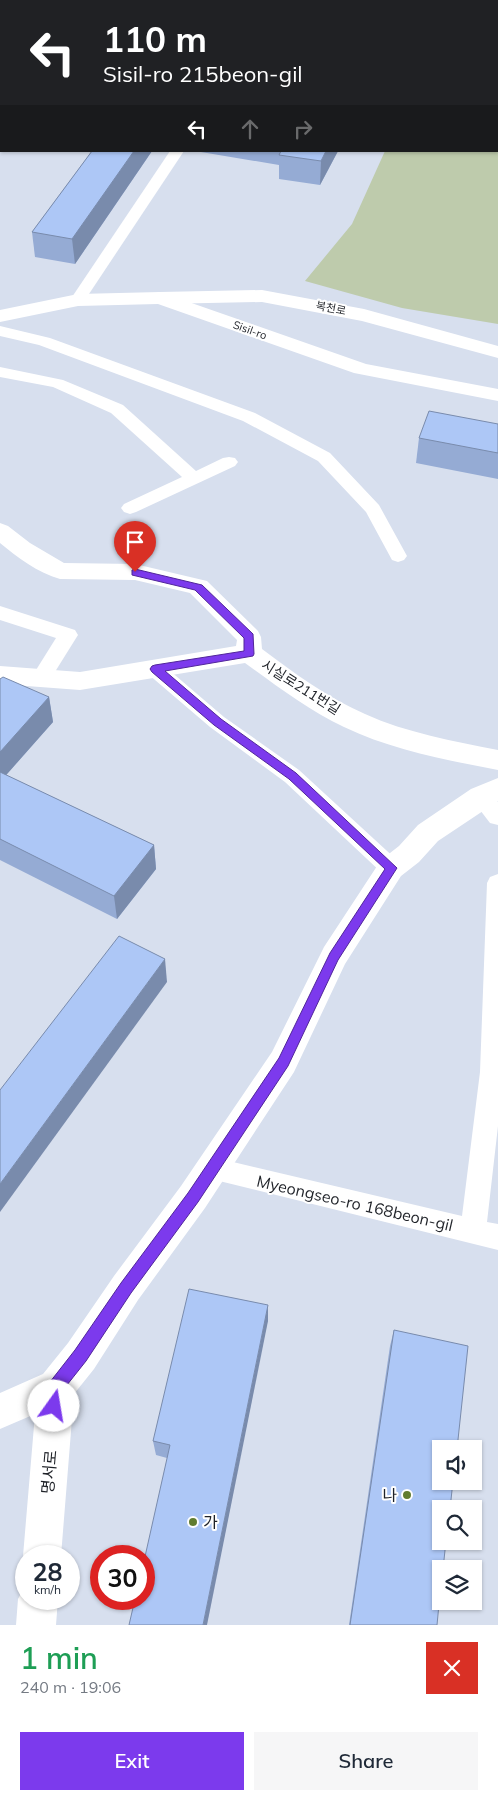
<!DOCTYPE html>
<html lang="en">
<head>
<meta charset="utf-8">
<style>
	body { margin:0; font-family:Mulish,"Noto Sans KR",sans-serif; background:#f6f6f7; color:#1f2937; height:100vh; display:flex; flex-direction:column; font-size:19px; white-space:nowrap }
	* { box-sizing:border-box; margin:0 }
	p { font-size:16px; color:#747a83 }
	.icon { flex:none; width:28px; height:28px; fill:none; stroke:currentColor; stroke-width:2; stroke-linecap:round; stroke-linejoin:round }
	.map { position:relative; height:1625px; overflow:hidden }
	.side { display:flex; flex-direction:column; background:#fff; flex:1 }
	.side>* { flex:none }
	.top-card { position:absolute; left:0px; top:0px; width:499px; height:152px; box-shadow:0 1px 4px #0004; background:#202124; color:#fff; overflow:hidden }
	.buttons { position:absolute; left:432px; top:1440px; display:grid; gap:10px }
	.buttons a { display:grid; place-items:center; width:50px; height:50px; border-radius:0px; background:#fff; box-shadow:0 1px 4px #0004; font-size:25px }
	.speed { position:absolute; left:15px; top:1545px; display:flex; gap:10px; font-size:25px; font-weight:700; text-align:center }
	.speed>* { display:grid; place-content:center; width:65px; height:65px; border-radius:50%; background:#fff; box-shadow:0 1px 4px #0004; line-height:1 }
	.speed small { font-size:12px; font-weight:400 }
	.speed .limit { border:8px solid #d22; background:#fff; color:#111 }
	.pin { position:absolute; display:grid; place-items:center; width:42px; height:42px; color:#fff; margin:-51px -21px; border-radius:50% 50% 50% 0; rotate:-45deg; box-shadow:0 0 5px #0007 }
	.pin .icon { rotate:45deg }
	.me { position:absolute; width:55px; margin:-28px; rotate:13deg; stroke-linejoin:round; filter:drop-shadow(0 0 4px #0008) }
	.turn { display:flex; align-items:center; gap:18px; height:105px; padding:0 20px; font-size:22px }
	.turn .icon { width:65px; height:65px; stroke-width:2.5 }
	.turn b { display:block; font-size:35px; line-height:42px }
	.lanes { display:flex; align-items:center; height:48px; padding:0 20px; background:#0003; justify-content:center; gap:25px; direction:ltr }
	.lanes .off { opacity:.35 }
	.round { display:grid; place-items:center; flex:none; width:52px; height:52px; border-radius:0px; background:#f6f6f7 }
	.headline { display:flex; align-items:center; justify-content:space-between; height:85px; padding:0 20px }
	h1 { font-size:30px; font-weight:600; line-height:38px; color:#1e9e55 }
	.cta { display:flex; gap:10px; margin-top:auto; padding:10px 20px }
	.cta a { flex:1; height:58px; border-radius:0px; background:#7c3aed; color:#fff; font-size:20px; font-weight:600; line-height:58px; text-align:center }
	.cta a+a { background:#f6f6f7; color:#1f2937 }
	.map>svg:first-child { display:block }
</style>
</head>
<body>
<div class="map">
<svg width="498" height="1625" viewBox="0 0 498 1625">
	<rect width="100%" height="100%" fill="#d7dfee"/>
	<!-- green -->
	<path fill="#becbac" d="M 498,82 L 498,324 L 402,308 L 305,281 L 352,224 L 385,151 L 498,151 Z"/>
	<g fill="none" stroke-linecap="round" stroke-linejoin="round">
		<!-- service -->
		<g fill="#fff" fill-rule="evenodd">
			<path d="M 170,151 L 184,151 L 83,303 L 73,303 L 70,300 Z"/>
			<path d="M 0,326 L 50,338 L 255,413 L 330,453 L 379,505 L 407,556 L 404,560 L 398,562 L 392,560 L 366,512 L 318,461 L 243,421 L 39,345 L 0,336 Z"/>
			<path d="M 0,367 L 63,380 L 123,405 L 196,471 L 223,458 L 229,457 L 235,458 L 238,462 L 235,466 L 136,512 L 130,514 L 124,512 L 121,508 L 124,504 L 182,477 L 111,413 L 53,387 L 0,377 Z"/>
			<path d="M 0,606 L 75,630 L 78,635 L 48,683 L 41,685 L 34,683 L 31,678 L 56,638 L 0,620 Z"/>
			<path d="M 155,662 L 162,664 L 224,717 L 299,770 L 399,862 L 402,868 L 399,874 L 391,877 L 383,874 L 285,782 L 210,727 L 148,674 L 145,669 L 148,664 Z"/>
			<path d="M 481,789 L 488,791 L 498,802 L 498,825 L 490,823 L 470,797 L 474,791 Z"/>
			<path d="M 498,874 L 498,1126 L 487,1222 L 498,1224 L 498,1250 L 203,1177 L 199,1169 L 203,1161 L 212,1157 L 462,1216 L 480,1072 L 487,883 L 490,877 Z"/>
		</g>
		<!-- minor -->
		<g fill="#fff" fill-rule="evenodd">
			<path d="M 231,0 L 250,0 L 251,1 L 232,1 Z"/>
			<path d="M 0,523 L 8,526 L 30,543 L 64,563 L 135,564 L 207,581 L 258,631 L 261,637 L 262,649 C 294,673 328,698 365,714 C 407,733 453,741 498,750 L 498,770 C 446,760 392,750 344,727 C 308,710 277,686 245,663 L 80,690 L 0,684 L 0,666 L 80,672 L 236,646 L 237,640 L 190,593 L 135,580 L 60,579 C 38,573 17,557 0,543 Z"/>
			<path d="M 498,778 L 498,801 L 438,841 L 419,862 L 401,876 L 345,964 L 294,1072 L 205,1208 L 138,1300 L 94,1369 L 74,1394 L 61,1556 L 26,1556 L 26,1565 L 23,1556 L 35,1414 L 0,1429 L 0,1393 L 43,1374 L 68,1343 L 114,1276 L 181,1186 L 272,1052 L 324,947 L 381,860 L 399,846 L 418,825 L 471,789 Z"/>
			<path d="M 26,1584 L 26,1599 L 58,1599 L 56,1625 L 16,1625 L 18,1599 Z"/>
		</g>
		<!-- tertiary -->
		<path fill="#fff" fill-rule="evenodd" d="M 262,290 L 364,309 L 498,346 L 498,358 L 362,321 L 262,302 L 160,304 L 153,302 L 150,298 L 153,294 L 160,292 Z"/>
		<!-- secondary -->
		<path fill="#fff" fill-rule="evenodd" d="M 160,292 L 366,364 L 498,389 L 498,401 L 354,373 L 158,304 L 78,306 L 0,322 L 0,310 L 78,294 Z"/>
	</g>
	<!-- wall -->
	<g fill="#95abd4">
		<path d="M 329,0 L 390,0 L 388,1 L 332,1 Z"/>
		<path d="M 0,70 L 1,81 L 1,151 L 9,151 L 0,152 Z"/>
		<path d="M 92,151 L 152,151 L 75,264 L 35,257 L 32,232 Z"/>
		<path d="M 195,151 L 338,151 L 320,185 L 279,179 L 279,165 Z"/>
		<path d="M 498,424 L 498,479 L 416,463 L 419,438 Z"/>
		<path d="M 0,679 L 49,697 L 53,722 L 6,775 L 154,845 L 156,869 L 117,919 L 0,860 Z"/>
		<path d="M 268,1305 L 268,1321 L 167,1458 L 156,1455 L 153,1441 Z"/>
		<path d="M 394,1330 L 437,1625 L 349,1625 L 390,1346 Z"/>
	</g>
	<!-- shaded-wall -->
	<g fill="#798bac">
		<path d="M 366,0 L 390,0 L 388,1 L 365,1 Z"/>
		<path d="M 134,151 L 152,151 L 75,264 L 72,239 Z"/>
		<path d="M 326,151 L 338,151 L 320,185 L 321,161 Z"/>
		<path d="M 49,697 L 53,722 L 0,782 L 0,752 Z"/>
		<path d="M 154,845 L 156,869 L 117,919 L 114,896 Z"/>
		<path d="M 165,959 L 167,982 L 0,1212 L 0,1184 Z"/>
		<path d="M 268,1305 L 268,1321 L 207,1625 L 203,1625 Z"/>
	</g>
	<!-- building -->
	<g fill="#adc7f6" stroke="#798bac">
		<path d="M 427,0 L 496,0 L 493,1 L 425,1 Z"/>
		<path d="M 0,76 L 1,87 L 1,127 L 0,127 Z"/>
		<path d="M 92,151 L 134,151 L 72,239 L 32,232 Z"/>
		<path d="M 281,151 L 326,151 L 321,161 L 279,155 Z"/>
		<path d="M 429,411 L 498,424 L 498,453 L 419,438 Z"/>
		<path d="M 3,677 L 49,697 L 0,752 L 0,679 Z"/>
		<path d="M 0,772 L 154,845 L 114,896 L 0,839 Z"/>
		<path d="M 119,936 L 165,959 L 0,1184 L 0,1090 Z"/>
		<path d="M 189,1289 L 268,1305 L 203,1625 L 129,1625 L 135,1599 L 144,1599 L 144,1561 L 170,1445 L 153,1441 Z"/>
		<path d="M 394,1330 L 468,1346 L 457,1449 L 441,1449 L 441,1481 L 453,1481 L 450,1509 L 441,1509 L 441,1541 L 446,1541 L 443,1569 L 441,1569 L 441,1583 L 437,1625 L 350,1625 Z"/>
	</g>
	<!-- route -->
	<path fill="#7c3aed" stroke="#51269a" d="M 135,569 L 202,585 L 253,634 L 254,654 L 253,656 L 165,671 L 221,719 L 296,773 L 397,868 L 338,960 L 288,1066 L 198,1202 L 131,1293 L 86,1361 L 63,1390 L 60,1412 L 54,1414 L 49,1412 L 47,1406 L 50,1382 L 75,1350 L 121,1283 L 188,1193 L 279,1058 L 330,953 L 385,869 L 289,779 L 214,725 L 152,672 L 150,669 L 152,666 L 155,665 L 244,651 L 244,638 L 195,590 L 132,575 L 132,570 Z"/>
	<!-- markers -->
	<g fill="#607c30" stroke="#fff" stroke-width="2">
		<circle cx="407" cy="1495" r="5"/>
		<circle cx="193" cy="1522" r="5"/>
	</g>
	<g text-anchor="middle" stroke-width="4" stroke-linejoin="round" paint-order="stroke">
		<!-- far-street labels -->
		<g font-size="11" fill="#1f2228" stroke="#fff">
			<text transform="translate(331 308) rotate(11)" y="4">복천로</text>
			<text transform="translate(250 330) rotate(20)" y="4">Sisil-ro</text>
		</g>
		<!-- street labels -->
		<g font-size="14" fill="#1f2228" stroke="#fff">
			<text transform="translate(301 687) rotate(32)" y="5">시실로211번길</text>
		</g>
		<!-- near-street labels -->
		<g font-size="16" fill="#1f2228" stroke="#fff">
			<text transform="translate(355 1203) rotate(13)" y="6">Myeongseo-ro 168beon-gil</text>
			<text transform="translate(49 1472) rotate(-85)" y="6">명서로</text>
		</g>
		<!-- near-poi labels -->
		<g font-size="16" fill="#1f2228" stroke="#fff" text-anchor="end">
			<text x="397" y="1501">나</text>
			<text x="203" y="1528" text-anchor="start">가</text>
		</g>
	</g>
</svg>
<div class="buttons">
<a><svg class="icon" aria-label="sound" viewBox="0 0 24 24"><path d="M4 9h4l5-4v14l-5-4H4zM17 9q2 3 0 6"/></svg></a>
<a><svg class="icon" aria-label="search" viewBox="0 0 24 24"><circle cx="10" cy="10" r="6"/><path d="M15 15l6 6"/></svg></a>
<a><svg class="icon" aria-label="layers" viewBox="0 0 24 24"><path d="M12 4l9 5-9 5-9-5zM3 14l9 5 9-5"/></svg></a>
</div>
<div class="speed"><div>28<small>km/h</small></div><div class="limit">30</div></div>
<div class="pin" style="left:135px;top:572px;background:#d93025"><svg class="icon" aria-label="arrive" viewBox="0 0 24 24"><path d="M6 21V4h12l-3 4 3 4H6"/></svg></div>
<svg class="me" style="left:54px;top:1406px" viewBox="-20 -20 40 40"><circle r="19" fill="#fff"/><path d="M0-13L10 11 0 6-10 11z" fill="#7c3aed"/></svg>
<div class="top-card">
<div class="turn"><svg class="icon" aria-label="left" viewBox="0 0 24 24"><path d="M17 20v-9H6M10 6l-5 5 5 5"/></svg><div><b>110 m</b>Sisil-ro 215beon-gil</div></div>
<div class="lanes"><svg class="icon" aria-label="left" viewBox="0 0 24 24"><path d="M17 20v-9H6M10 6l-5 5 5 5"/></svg><svg class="icon off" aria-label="ahead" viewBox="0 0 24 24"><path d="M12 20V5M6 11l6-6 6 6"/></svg><svg class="icon off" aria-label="right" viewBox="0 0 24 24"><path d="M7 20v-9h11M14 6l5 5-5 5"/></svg></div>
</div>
</div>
<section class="side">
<div class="headline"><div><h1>1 min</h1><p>240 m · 19:06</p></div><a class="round" style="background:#d93025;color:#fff"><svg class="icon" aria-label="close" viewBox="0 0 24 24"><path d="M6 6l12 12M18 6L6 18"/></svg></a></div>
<div class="cta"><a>Exit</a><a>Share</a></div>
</section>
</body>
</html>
